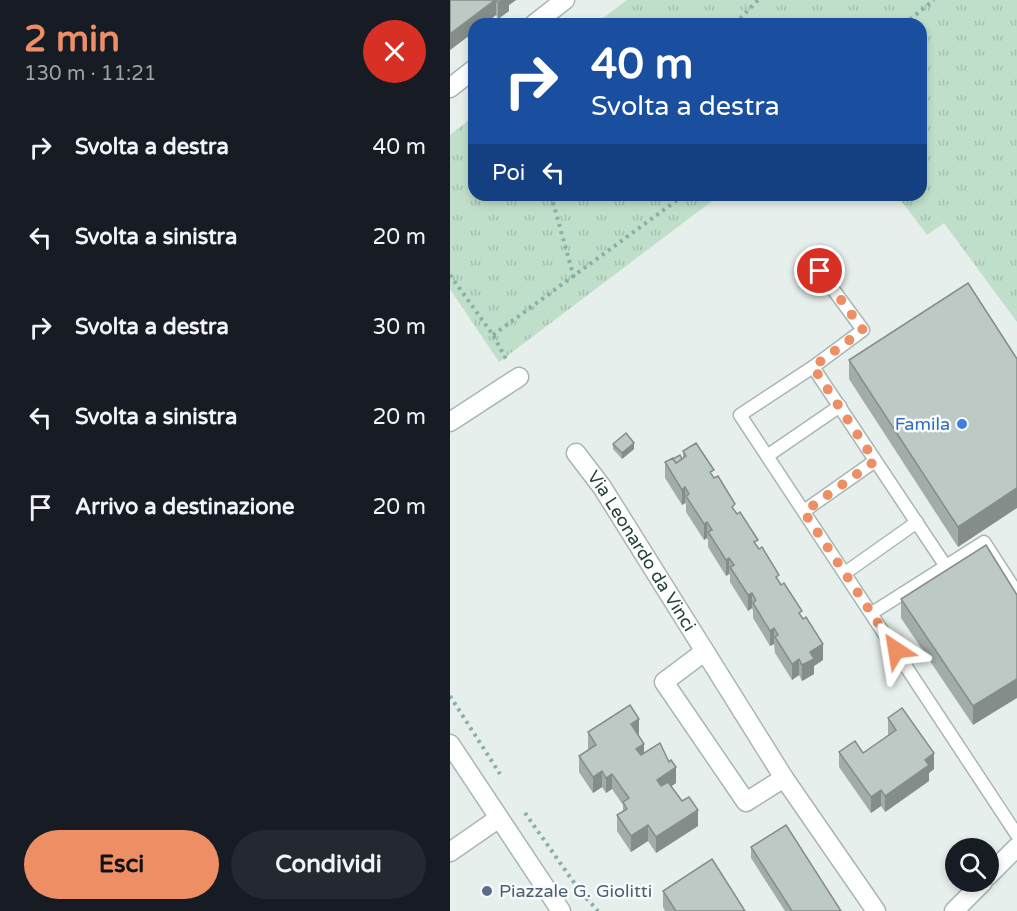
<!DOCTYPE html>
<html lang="it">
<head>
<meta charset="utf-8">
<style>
	body { margin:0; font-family:"Varela Round",sans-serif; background:#242831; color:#f1f3f6; height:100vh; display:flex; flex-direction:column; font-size:22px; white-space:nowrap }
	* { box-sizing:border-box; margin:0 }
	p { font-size:20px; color:#9ea1a6 }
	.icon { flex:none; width:33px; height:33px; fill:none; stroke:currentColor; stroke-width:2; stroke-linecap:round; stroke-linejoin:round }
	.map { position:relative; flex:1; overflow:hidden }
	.drawer { display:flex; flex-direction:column; background:#171b24; width:450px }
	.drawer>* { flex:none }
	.banner { position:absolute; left:18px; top:18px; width:459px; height:183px; border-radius:18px; box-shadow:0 3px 9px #0003; background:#1a4fa0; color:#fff; overflow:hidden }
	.tools { position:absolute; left:495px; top:838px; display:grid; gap:12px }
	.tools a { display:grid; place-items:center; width:54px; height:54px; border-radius:50%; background:#171b24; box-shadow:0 3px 9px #0003; font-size:30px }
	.pin { position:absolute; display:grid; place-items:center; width:51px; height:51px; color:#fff; margin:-26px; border:3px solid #fff; border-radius:50%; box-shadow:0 2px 6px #0007 }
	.me { position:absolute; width:66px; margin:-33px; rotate:327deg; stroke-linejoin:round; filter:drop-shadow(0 0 4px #0008) }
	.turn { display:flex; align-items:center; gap:21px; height:126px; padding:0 24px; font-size:27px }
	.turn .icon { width:78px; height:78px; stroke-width:2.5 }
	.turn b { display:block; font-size:42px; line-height:51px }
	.then { display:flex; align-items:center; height:57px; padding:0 24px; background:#0003; gap:12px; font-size:22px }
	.round { display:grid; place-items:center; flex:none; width:63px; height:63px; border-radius:32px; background:#242831 }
	.head { display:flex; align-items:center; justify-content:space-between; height:102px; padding:0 24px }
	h1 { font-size:36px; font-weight:700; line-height:45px; color:#ed8e65 }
	.primary-button { display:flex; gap:12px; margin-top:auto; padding:12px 24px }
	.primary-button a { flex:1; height:69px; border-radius:36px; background:#ed8e65; color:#111; font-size:24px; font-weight:700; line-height:69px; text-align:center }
	.primary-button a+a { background:#242831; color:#f1f3f6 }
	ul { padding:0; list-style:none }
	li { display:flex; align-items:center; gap:18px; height:90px; padding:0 24px }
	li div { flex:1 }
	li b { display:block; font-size:22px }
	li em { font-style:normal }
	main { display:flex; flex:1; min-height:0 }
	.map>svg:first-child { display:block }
</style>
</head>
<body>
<main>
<section class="drawer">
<div class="head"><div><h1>2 min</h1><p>130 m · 11:21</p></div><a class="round" style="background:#d93025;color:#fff"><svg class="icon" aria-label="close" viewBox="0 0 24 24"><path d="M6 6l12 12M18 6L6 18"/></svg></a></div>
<ul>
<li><svg class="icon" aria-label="right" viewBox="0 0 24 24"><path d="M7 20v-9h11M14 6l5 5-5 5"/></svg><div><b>Svolta a destra</b></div><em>40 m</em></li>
<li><svg class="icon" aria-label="left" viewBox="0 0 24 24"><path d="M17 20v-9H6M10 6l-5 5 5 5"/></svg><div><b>Svolta a sinistra</b></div><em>20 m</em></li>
<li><svg class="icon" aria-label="right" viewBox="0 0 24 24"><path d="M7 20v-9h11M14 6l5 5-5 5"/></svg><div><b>Svolta a destra</b></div><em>30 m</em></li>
<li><svg class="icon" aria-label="left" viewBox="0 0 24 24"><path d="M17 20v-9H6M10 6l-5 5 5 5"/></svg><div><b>Svolta a sinistra</b></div><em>20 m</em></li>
<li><svg class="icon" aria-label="arrive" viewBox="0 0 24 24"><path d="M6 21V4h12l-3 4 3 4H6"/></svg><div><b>Arrivo a destinazione</b></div><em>20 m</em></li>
</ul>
<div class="primary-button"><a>Esci</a><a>Condividi</a></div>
</section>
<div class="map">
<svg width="567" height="911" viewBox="0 0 567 911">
	<defs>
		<pattern id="park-tufts" width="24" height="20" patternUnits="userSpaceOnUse" patternTransform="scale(1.5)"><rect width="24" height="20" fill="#c0dfca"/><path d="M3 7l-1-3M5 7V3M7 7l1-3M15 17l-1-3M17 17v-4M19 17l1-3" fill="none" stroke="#a5c1ae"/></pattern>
	</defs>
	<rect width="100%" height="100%" fill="#e6efeb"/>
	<!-- park -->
	<g fill="url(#park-tufts)">
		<path d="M 177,0 L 567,0 L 567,322 L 494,223 L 477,235 L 447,195 L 471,195 L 471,24 L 145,24 Z"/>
		<path d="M 24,116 L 24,195 L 270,195 L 49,362 L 0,289 L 0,135 Z"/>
	</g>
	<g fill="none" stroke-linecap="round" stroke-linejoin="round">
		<!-- service casing -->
		<g stroke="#a8b7b3" stroke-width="15">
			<g id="service">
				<path d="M 360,258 L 413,330 L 363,367"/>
				<path d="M 317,456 L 390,406"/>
				<path d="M 354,511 L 425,461"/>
				<path d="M 495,565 L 363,367 L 290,415 L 567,835"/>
				<path d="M 395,573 L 467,522"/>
				<path d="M 422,613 L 534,542 L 567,593"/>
			</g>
		</g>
		<!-- minor casing -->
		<g stroke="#a8b7b3" stroke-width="21">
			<g id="minor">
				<path d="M 84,24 L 115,0"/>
				<path d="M 0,88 L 24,69"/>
				<path d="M 0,422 L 69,377"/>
				<path id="s1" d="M 126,453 L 152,487 L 334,778 L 426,911"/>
				<path d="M 254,652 L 214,682 L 296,802 L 334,778"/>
				<path d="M 0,744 L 111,911"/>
				<path d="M 0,852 L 49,818"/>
				<path d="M 538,876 L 567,847"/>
				<path d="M 504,911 L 533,882"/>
			</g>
		</g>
		<!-- path -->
		<g stroke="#88b1a6" stroke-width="4" stroke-dasharray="3 4.5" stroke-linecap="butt">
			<path d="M 285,24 L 308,0"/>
			<path d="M 454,24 L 484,0"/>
			<path d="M 101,195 L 124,278"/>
			<path d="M 0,275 L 43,335 L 56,359"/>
			<path d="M 43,335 L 234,195"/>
			<path d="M 0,696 L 50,774"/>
			<path d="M 75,813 L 130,891 L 148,911"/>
		</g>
		<!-- service -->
		<use href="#service" stroke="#fff" stroke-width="12"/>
		<!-- minor -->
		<use href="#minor" stroke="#fff" stroke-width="18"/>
	</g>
	<!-- wall -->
	<g fill="#a2ada9">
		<path d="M 0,0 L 66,0 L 59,5 L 59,11 L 48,19 L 46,15 L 0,50 Z"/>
		<path d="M 518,283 L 508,547 L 399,379 L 399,360 Z"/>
		<path d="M 163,444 L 184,449 L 172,459 L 163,449 Z"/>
		<path d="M 233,451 L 264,478 L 352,618 L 373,660 L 364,666 L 364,674 L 352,681 L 349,675 L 342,680 L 325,653 L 324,644 L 320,646 L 303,618 L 303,611 L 302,608 L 298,611 L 280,582 L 280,575 L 279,574 L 276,576 L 258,547 L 258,540 L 257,538 L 254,540 L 236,512 L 236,504 L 235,503 L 232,505 L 215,478 L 215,462 L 223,459 L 232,459 L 233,458 Z"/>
		<path d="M 536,545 L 523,725 L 451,618 L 451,599 Z"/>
		<path d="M 438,718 L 484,769 L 479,773 L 479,781 L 435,812 L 431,806 L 421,813 L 389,767 L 389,752 L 413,753 L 439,735 L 438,734 Z"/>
		<path d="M 138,732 L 188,735 L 194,753 L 226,783 L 221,786 L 248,826 L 206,853 L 198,841 L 181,852 L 167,831 L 167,815 L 173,811 L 173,805 L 162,789 L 156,793 L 152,787 L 143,793 L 129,772 L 129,756 L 139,750 L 138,748 Z"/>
		<path d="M 301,847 L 391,911 L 335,911 L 301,858 Z"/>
		<path d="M 213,891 L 295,911 L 215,911 L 213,907 Z"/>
	</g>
	<!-- shaded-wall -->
	<g fill="#848d8a">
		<path d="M 46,0 L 46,15 L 34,24 L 24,24 L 24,32 L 0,50 L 0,34 Z"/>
		<path d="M 53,0 L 66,0 L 59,5 L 59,11 L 48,19 L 48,3 Z"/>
		<path d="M 184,443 L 184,449 L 172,459 L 172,453 Z"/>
		<path d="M 235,487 L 235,503 L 232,505 L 232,490 Z"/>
		<path d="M 567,488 L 567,508 L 508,547 L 508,527 Z"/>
		<path d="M 257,522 L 257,538 L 254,540 L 254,524 Z"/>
		<path d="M 279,558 L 279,574 L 276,576 L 276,560 Z"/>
		<path d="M 302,593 L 302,608 L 298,611 L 298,595 Z"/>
		<path d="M 324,628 L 324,644 L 320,646 L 320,631 Z"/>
		<path d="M 373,644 L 373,660 L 364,666 L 364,674 L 352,681 L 352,665 L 360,652 Z"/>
		<path d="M 349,659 L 349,675 L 342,680 L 342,664 Z"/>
		<path d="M 567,679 L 567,698 L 523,725 L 523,706 Z"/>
		<path d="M 189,719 L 189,735 L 181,724 Z"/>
		<path d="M 194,744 L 194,760 L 186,749 Z"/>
		<path d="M 484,753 L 484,769 L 479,773 L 479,781 L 435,812 L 435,796 L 475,760 Z"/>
		<path d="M 226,767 L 226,783 L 207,796 L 207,780 Z"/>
		<path d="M 152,771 L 152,787 L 143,793 L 143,777 Z"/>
		<path d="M 162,774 L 162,789 L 156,793 L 156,778 Z"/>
		<path d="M 431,790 L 431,806 L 421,813 L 421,797 Z"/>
		<path d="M 248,810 L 248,826 L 206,853 L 206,837 Z"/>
		<path d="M 198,825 L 198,841 L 181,852 L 181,836 Z"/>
	</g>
	<!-- building -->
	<g fill="#bcc9c5" stroke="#848d8a" stroke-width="1.5">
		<path d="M 0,0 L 45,0 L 0,34 Z"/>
		<path d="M 46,0 L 53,0 L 48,3 Z"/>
		<path d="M 518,283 L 567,359 L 567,488 L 508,527 L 399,360 Z"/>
		<path d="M 176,433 L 184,443 L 172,453 L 163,444 Z"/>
		<path d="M 246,443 L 264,470 L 260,472 L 264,478 L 268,476 L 285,504 L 282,507 L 287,514 L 290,512 L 308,540 L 304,542 L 309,549 L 312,547 L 329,575 L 326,577 L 331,585 L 334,583 L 352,611 L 349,613 L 353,619 L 356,617 L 373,644 L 360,652 L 364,659 L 352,665 L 349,659 L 342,664 L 325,637 L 328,635 L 324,628 L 320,631 L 303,603 L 306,600 L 302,593 L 298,595 L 280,567 L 284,565 L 279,558 L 276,560 L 258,532 L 262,530 L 257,522 L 254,524 L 236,496 L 239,494 L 235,487 L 232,490 L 215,462 L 223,458 L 226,463 L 236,456 L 233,451 Z"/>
		<path d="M 230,455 L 232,459 L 226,463 L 223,459 Z"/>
		<path d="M 536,545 L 567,595 L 567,679 L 523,706 L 451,599 Z"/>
		<path d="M 180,705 L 189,719 L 181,724 L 194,744 L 186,749 L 191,755 L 210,743 L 219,762 L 221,760 L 226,767 L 207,780 L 211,786 L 218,782 L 232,801 L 239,797 L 248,810 L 206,837 L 198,825 L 181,836 L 167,815 L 177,809 L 173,802 L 179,798 L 162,774 L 156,778 L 152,771 L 143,777 L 129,756 L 146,745 L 138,732 Z"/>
		<path d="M 452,708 L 484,753 L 475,760 L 479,765 L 435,796 L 431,790 L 421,797 L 389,752 L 405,741 L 413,753 L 446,730 L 438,718 Z"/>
		<path d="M 336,825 L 391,911 L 342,911 L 301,847 Z"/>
		<path d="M 262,859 L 295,911 L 226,911 L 213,891 Z"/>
	</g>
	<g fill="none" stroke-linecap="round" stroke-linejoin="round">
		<!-- route -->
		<path stroke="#ed8e65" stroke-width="10" stroke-dasharray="0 18" d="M 370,271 L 413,330 L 363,367 L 425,461 L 354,512 L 446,650"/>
	</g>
	<!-- markers -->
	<circle fill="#3f7fe0" stroke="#f7fbf9" stroke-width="2" cx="512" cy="424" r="6"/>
	<circle fill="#5c6f8a" stroke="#f7fbf9" stroke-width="2" cx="37" cy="891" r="6"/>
	<g text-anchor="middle" stroke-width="5" stroke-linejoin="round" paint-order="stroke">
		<!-- shop labels -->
		<g font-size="18" fill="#366cbe" stroke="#f7fbf9" text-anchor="end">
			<text x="500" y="430">Famila</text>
		</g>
		<!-- street labels -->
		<g font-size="18" fill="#25413b" stroke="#f7fbf9">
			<text dy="6" stroke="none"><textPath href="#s1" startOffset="118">Via Leonardo da Vinci</textPath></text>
		</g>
		<!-- service labels -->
		<g font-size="18" fill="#4e5e75" stroke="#f7fbf9" text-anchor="start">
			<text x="49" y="897">Piazzale G. Giolitti</text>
		</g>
	</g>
</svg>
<div class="tools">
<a><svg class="icon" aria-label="search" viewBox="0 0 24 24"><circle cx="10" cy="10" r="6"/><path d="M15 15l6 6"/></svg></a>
</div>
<div class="pin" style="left:370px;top:271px;background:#d93025"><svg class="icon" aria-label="arrive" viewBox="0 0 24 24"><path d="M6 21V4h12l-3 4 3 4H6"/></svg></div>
<svg class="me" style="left:446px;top:650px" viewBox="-20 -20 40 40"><path d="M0-17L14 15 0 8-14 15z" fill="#ed8e65" stroke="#fff" stroke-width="4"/></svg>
<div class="banner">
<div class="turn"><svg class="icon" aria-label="right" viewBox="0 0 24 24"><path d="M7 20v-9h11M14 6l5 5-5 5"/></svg><div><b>40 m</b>Svolta a destra</div></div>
<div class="then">Poi<svg class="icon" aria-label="left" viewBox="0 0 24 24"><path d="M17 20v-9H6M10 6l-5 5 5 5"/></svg></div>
</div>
</div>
</main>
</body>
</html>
